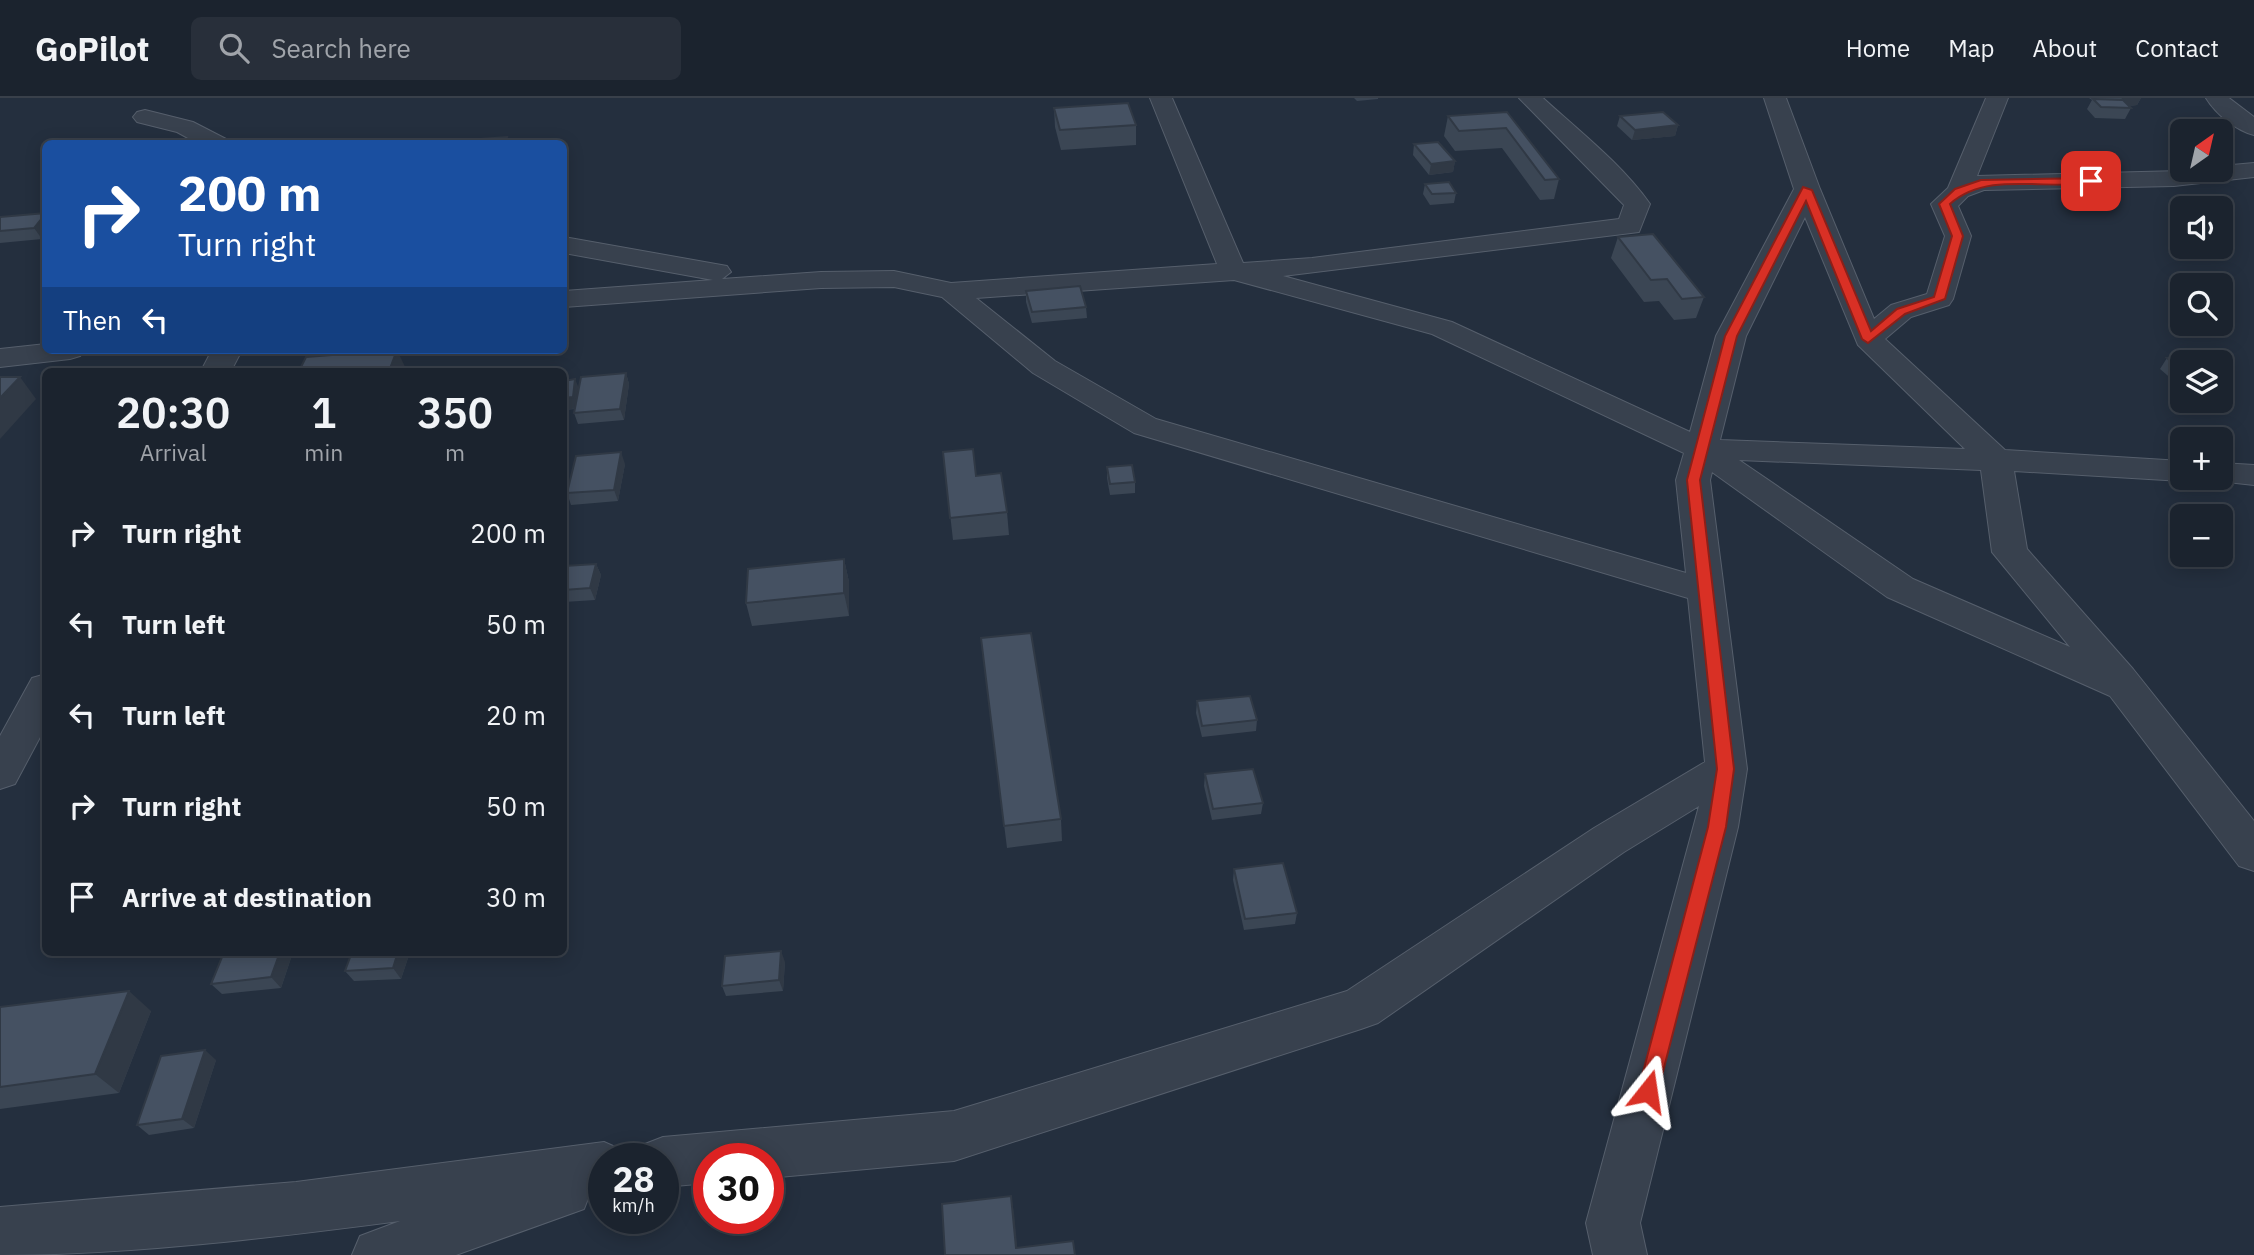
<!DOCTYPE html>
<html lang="en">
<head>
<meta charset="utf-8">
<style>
	body { margin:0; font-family:"IBM Plex Sans",sans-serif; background:#282f3a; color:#f1f3f6; height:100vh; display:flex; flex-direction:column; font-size:26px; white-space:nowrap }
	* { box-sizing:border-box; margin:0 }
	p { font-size:23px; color:#a0a4aa }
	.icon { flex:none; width:38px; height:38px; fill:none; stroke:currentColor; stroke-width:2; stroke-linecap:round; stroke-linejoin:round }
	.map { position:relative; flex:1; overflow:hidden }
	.panel { position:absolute; left:42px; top:270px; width:525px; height:588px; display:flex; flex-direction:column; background:#1b232e; border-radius:10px; box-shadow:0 4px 18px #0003,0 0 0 2px #39404a }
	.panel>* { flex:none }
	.banner { position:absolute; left:42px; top:42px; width:525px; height:214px; border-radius:10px; box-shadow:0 4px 18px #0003,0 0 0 2px #39404a; background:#1a4fa0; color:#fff; overflow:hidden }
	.needle { width:46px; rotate:34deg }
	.fabs { position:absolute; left:2170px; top:21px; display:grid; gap:14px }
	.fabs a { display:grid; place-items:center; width:63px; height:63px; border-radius:10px; background:#1b232e; box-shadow:0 4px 18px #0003,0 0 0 2px #39404a; font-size:35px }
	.speed { position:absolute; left:588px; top:1045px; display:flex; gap:14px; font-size:35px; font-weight:700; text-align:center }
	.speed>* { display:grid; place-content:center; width:91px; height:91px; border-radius:50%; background:#1b232e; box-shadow:0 4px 18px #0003,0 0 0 2px #39404a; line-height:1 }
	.speed small { font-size:18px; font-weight:400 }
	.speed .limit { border:10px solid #d22; background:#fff; color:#111 }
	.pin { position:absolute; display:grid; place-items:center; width:60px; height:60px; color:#fff; margin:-30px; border-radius:14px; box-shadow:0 4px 10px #0006 }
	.me { position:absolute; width:77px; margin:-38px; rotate:15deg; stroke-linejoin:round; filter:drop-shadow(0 0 5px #0008) }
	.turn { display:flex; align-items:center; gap:24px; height:147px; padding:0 21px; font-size:32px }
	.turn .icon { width:91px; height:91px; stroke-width:2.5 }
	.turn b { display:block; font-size:49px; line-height:60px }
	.then { display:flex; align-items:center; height:66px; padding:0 21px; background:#0003; gap:14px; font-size:26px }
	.eta { display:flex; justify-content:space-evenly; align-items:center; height:119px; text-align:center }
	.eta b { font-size:42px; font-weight:600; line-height:49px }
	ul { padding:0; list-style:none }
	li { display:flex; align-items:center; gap:21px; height:91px; padding:0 21px }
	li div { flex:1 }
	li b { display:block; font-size:26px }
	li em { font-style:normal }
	header { display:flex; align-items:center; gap:42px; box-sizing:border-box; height:98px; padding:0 35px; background:#1b232e; border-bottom:2px solid #39404a }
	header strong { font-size:33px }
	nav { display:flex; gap:38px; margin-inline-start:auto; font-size:24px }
	.search { width:490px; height:63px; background:#282f3a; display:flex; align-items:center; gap:18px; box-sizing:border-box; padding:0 24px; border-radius:10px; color:#a0a4aa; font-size:26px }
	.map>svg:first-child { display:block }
</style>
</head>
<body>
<header>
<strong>GoPilot</strong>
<div class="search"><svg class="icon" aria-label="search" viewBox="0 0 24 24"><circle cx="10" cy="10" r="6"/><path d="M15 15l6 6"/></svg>Search here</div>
<nav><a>Home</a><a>Map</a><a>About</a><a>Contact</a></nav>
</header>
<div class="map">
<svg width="2254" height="1157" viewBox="0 0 2254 1157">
	<rect width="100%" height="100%" fill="#242f3e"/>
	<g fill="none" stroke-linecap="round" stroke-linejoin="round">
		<!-- minor casing -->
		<g stroke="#565f6c" stroke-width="2">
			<g id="minor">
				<path d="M 1150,0 L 1172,0 L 1243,165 L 1312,160 L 1619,121 L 1624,107 L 1519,0 L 1543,0 C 1579,33 1622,66 1650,106 L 1639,134 L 1283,178 L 1452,224 L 1690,334 L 1716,238 L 1794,91 L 1764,0 L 1786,0 L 1820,91 L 1874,221 L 1891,207 L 1927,196 L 1945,138 L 1931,106 L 1948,90 L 1986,0 L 2008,0 L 1977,78 L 2221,72 L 2221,68 L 2254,65 L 2254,79 L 2174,88 L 1984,92 L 1968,98 L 1958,108 L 1971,138 L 1953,201 L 1949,207 L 1911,219 L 1885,241 L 2005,352 L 2182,363 L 2182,380 L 2194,380 L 2182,383 L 2014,373 L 2027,451 L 2133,571 L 2254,723 L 2254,773 L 2239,768 L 2110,598 L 1887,499 L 1712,374 L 1710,382 L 1747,671 L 1738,729 L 1640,1125 L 1647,1157 L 1593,1157 L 1586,1125 L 1699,708 L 1624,754 L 1378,925 L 1361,931 L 954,1063 L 768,1080 L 768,1060 L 709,1060 L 709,1085 L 663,1089 L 663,1060 L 639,1060 L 645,1046 L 663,1039 L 954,1013 L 1347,893 L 1594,730 L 1705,664 L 1688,500 L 1134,335 L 1033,275 L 942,199 L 894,189 L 821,190 L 564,209 L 564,193 L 713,182 L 564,155 L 564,139 L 727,168 L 731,174 L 722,181 L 821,174 L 894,173 L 951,185 L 1217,166 ZM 1805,119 L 1858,247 L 1965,351 L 1720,342 L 1746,238 ZM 1234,182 L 1432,236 L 1684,355 L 1676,382 L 1686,475 L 1156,321 L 1055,263 L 976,200 ZM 1739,362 L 1981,372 L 1992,454 L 2070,549 L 1913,481 Z"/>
				<path d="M 2206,0 L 2229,0 L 2254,19 L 2254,37 C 2235,32 2216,16 2206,0 Z"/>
				<path d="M 145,12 L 193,24 L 226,41 L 230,46 L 199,46 L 177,34 L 137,24 L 133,19 L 137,14 Z"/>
				<path d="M 46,246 L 46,252 L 85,252 L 80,258 L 70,261 L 0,269 L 0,251 Z"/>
				<path d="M 212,252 L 242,252 L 231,273 L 201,273 Z"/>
				<path d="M 2221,365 L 2254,367 L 2254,387 L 2209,382 L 2208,380 L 2221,380 Z"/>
				<path d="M 46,576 L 46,628 L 15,686 L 0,691 L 0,638 L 32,580 Z"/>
				<path d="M 604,1044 L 622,1052 L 626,1060 L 604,1060 L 604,1096 L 589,1098 L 584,1111 L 456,1157 L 352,1157 L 360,1138 L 400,1123 C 268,1140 133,1157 0,1157 L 0,1109 L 296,1084 Z"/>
			</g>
		</g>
		<!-- minor -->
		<use href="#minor" fill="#38414e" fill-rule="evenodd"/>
	</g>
	<!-- wall -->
	<g fill="#3b4654">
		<path d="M 1354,0 L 1378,0 L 1378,1 L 1357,3 Z"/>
		<path d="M 2089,0 L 2141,0 L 2137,7 L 2129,8 L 2131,10 L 2125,21 L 2095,20 L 2087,11 L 2092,2 Z"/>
		<path d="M 1054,10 L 1136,27 L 1136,47 L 1061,52 L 1055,29 Z"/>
		<path d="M 1507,14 L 1559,81 L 1554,101 L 1540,102 L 1502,50 L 1455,53 L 1444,38 L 1448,18 Z"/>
		<path d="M 1620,18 L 1678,27 L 1675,38 L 1632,42 L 1617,28 Z"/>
		<path d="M 1414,46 L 1455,63 L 1453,74 L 1429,77 L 1413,57 Z"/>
		<path d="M 1425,86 L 1456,95 L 1454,105 L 1430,107 L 1423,96 Z"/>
		<path d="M 46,115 L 46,135 L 42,141 L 0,145 L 0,119 Z"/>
		<path d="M 1618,139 L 1704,199 L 1696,220 L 1674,222 L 1659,203 L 1644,204 L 1611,160 Z"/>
		<path d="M 1026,193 L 1086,209 L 1087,220 L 1032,225 L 1026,204 Z"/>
		<path d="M 2167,260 L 2182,264 L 2182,290 L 2160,271 Z"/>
		<path d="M 626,275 L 629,286 L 624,322 L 578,326 L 574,315 L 575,311 L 564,312 L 564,283 L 579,290 Z"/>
		<path d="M 943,354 L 976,378 L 1007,414 L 1009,437 L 953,442 Z"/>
		<path d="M 625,366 L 618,403 L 571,407 L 567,395 Z"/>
		<path d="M 1107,369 L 1135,384 L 1135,395 L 1110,397 L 1107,380 Z"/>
		<path d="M 844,461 L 849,484 L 849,518 L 752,528 L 746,505 Z"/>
		<path d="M 596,466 L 601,477 L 595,502 L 564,504 L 564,468 Z"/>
		<path d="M 981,540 L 1061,721 L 1062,743 L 1007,750 Z"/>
		<path d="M 1197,603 L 1257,622 L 1256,633 L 1202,639 L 1196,615 Z"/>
		<path d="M 1205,676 L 1263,705 L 1261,716 L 1212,722 L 1204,688 Z"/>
		<path d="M 1234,771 L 1297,815 L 1295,826 L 1244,832 L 1233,782 Z"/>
		<path d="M 293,854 L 281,890 L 222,896 L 211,886 Z"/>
		<path d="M 352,854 L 410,854 L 401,881 L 354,883 L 345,873 Z"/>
		<path d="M 785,864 L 783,893 L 726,898 L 722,888 Z"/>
		<path d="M 0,909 L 151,913 L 119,995 L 0,1011 Z"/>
		<path d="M 216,962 L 194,1030 L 149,1037 L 137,1027 Z"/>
	</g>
	<!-- shaded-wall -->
	<g fill="#303945">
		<path d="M 2122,0 L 2141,0 L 2137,7 L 2116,10 Z"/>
		<path d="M 1678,27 L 1675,38 L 1632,42 L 1635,32 Z"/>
		<path d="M 1455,63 L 1453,74 L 1429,77 L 1431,66 Z"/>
		<path d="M 46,115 L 46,135 L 42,141 L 34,130 Z"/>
		<path d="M 397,252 L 407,273 L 389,273 Z"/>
		<path d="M 626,275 L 629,286 L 624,322 L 620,311 Z"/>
		<path d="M 20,279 L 36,301 L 0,341 L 0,300 Z"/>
		<path d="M 575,281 L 580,293 L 578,310 L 564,312 L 564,300 Z"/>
		<path d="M 621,354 L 625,366 L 618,403 L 614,392 Z"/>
		<path d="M 844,461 L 849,484 L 849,518 L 844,495 Z"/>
		<path d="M 596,466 L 601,477 L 595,502 L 590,490 Z"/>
		<path d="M 781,853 L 785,864 L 783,893 L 779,882 Z"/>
		<path d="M 280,854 L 293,854 L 281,890 L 271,879 Z"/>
		<path d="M 398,854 L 410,854 L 401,881 L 393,870 Z"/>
		<path d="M 129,893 L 151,913 L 119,995 L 95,976 Z"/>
		<path d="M 205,952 L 216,962 L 194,1030 L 182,1021 Z"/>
		<path d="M 1011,1098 L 1014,1115 L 1018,1157 L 1016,1150 Z"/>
	</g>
	<!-- building -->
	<g fill="#455162" stroke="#303945" stroke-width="2">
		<path d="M 2093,1 L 2123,2 L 2131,10 L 2101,9 Z"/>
		<path d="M 1128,5 L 1136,27 L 1060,32 L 1054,10 Z"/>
		<path d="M 1507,14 L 1559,81 L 1545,82 L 1506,30 L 1459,33 L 1448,18 Z"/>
		<path d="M 1663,14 L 1678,27 L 1635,32 L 1620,18 Z"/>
		<path d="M 507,39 L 505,46 L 479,46 L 481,41 Z"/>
		<path d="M 1438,44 L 1455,63 L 1431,66 L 1414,46 Z"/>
		<path d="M 1449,84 L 1456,95 L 1432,96 L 1425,86 Z"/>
		<path d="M 46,115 L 34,130 L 0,133 L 0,119 Z"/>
		<path d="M 1653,136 L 1704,199 L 1682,201 L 1667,181 L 1651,182 L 1618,139 Z"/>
		<path d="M 1080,188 L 1086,209 L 1032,214 L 1026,193 Z"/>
		<path d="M 397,252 L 389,273 L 299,273 L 306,259 Z"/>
		<path d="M 2192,258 L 2198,264 L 2182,264 L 2182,273 L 2167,260 Z"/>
		<path d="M 505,270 L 503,273 L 464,273 L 465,271 Z"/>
		<path d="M 626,275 L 620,311 L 574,315 L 581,279 Z"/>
		<path d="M 0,279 L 20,279 L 0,300 Z"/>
		<path d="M 575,281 L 573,299 L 564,300 L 564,283 Z"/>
		<path d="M 973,351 L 976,378 L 1001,375 L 1007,414 L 950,420 L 943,354 Z"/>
		<path d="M 621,354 L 614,392 L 567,395 L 576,358 Z"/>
		<path d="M 1132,367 L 1135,384 L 1110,386 L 1107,369 Z"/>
		<path d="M 844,461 L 844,495 L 746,505 L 748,471 Z"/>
		<path d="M 596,466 L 590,490 L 564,492 L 564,468 Z"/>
		<path d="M 1031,535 L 1061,721 L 1004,728 L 981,540 Z"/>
		<path d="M 1250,598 L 1257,622 L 1202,628 L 1197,603 Z"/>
		<path d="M 1253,671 L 1263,705 L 1213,711 L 1205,676 Z"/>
		<path d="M 1283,765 L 1297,815 L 1245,821 L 1234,771 Z"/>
		<path d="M 781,853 L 779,882 L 722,888 L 725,858 Z"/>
		<path d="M 224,854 L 280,854 L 271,879 L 211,886 Z"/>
		<path d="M 352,854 L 398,854 L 393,870 L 345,873 Z"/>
		<path d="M 129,893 L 95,976 L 0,989 L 0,909 Z"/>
		<path d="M 205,952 L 182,1021 L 137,1027 L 161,958 Z"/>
		<path d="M 1011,1098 L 1016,1150 L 1073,1143 L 1075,1157 L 945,1157 L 942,1106 Z"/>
	</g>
	<!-- route -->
	<path fill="#d93025" stroke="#8d1f18" stroke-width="2" d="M 2091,80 L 2095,81 L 2095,85 C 2048,93 1988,72 1950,106 L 1963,138 L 1945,201 L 1905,216 L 1868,245 L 1862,241 L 1806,103 L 1737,238 L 1700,382 L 1734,671 L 1726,729 L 1658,993 L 1655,1000 L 1648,1003 L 1641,1000 L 1638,993 L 1708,729 L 1717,671 L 1687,382 L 1725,238 L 1803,89 L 1812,92 L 1871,233 L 1897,211 L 1934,199 L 1952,138 L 1939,106 L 1955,91 L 1981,82 Z"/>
</svg>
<div class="fabs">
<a><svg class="needle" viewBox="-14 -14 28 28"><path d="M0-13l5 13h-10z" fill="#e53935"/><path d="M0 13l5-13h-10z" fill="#a0a4aa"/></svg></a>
<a><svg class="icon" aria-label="sound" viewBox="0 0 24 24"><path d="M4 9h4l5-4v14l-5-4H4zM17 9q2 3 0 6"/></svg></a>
<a><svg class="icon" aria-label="search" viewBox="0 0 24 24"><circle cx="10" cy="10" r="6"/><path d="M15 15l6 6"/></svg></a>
<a><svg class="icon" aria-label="layers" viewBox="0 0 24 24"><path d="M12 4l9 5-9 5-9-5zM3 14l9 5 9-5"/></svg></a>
<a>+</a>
<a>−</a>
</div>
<div class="speed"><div>28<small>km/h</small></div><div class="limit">30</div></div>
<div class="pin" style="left:2091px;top:83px;background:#d93025"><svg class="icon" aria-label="arrive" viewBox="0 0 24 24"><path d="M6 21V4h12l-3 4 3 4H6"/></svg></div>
<svg class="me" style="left:1648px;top:993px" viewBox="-20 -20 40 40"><path d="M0-17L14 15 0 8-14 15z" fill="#d93025" stroke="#fff" stroke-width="4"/></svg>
<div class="banner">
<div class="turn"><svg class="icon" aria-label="right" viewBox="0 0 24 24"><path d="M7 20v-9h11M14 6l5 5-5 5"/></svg><div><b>200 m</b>Turn right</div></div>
<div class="then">Then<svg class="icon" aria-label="left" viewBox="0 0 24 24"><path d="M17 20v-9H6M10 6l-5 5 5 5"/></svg></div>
</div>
<section class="panel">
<div class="eta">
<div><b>20:30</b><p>Arrival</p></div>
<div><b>1</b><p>min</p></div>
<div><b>350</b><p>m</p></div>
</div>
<ul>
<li><svg class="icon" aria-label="right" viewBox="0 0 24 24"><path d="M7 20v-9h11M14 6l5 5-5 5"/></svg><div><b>Turn right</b></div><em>200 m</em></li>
<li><svg class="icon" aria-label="left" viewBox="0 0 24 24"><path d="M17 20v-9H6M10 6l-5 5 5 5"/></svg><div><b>Turn left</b></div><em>50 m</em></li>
<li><svg class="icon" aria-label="left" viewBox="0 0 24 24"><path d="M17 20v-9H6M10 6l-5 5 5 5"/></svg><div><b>Turn left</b></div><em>20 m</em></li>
<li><svg class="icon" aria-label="right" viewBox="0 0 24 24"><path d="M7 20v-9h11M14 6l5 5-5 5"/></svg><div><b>Turn right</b></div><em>50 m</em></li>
<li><svg class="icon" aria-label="arrive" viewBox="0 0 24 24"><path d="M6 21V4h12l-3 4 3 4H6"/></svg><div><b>Arrive at destination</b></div><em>30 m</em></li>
</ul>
</section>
</div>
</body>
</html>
